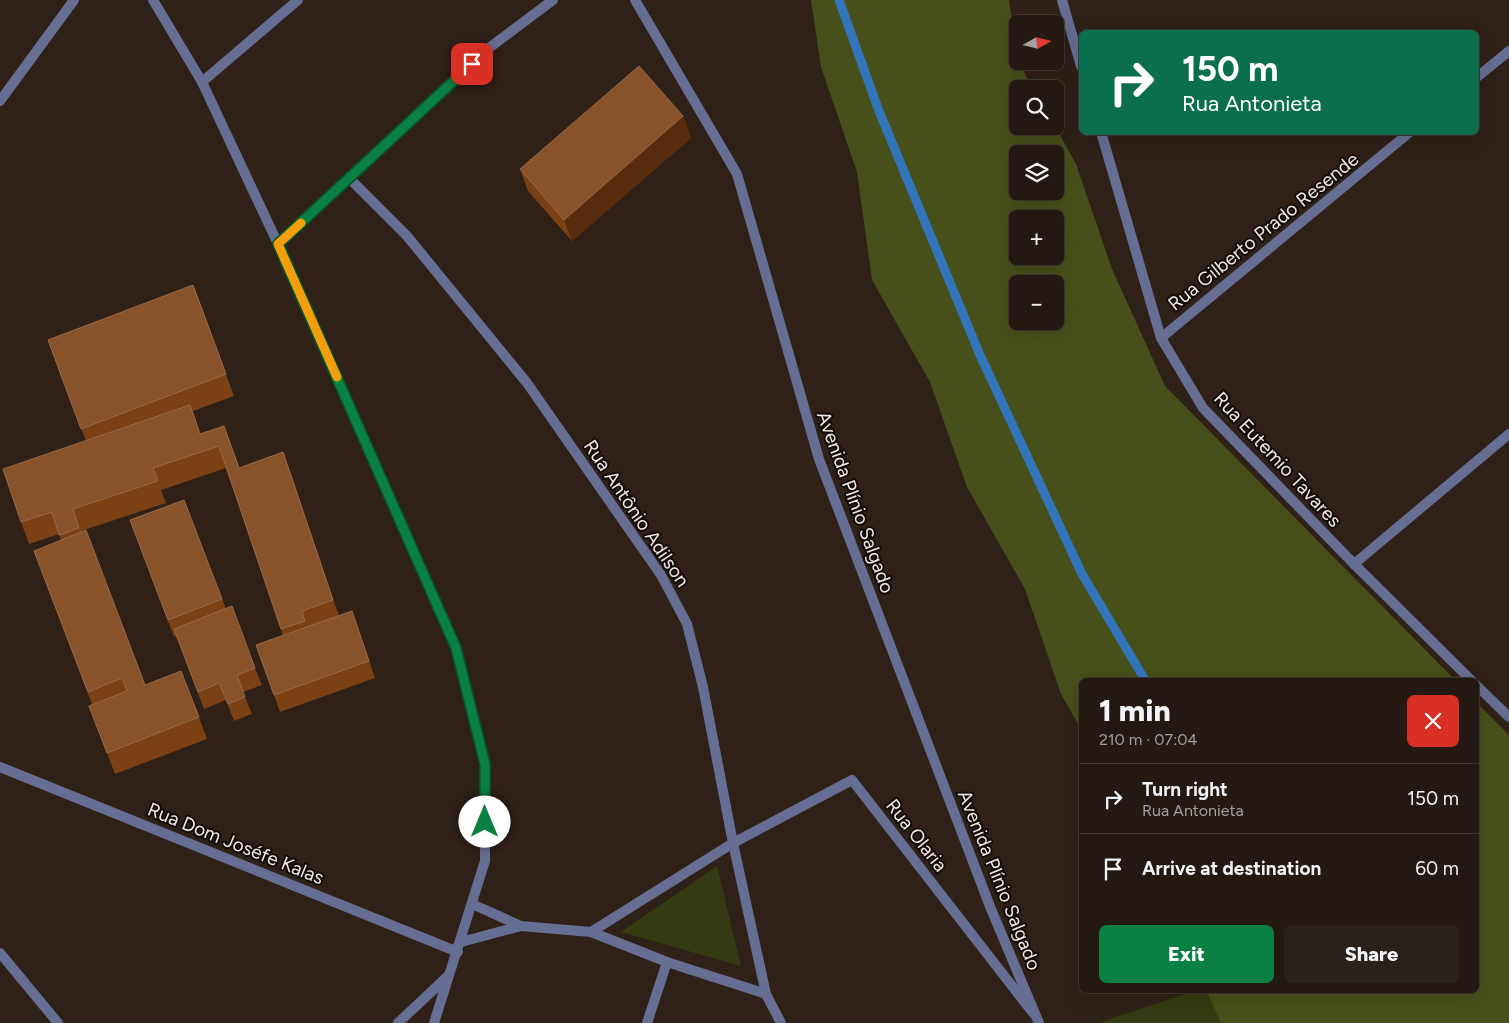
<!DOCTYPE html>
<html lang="en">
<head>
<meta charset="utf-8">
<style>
	body { margin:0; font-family:Figtree,sans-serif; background:#2b211b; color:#f1f3f6; height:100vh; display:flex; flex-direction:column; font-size:19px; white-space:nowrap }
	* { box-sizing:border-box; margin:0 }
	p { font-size:16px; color:#a3a09f }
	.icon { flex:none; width:28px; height:28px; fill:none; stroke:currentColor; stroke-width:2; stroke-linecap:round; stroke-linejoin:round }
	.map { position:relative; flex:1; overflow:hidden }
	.sheet { position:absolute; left:1079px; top:678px; width:400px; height:315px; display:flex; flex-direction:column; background:#231812; border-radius:8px; box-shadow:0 5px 20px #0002,0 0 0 1px #403732 }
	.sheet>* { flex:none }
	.guide { position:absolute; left:1079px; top:30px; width:400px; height:105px; border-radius:8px; box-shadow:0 5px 20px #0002,0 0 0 1px #403732; background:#0b6e4f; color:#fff; overflow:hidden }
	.needle { width:32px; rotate:82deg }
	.buttons { position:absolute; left:1009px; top:15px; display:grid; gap:10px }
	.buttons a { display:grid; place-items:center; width:55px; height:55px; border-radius:8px; background:#231812; box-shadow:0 5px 20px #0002,0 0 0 1px #403732; font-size:25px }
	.pin { position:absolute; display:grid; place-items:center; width:42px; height:42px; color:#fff; margin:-21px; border-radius:10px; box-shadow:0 2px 8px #0006 }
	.me { position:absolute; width:55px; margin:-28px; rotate:0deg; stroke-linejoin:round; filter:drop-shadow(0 0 4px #0008) }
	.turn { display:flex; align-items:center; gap:18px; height:105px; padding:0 20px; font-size:22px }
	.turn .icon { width:65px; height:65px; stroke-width:2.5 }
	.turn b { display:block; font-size:35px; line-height:42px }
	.round { display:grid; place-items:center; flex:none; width:52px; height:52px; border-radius:8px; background:#2b211b }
	.summary { display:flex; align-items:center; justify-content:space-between; height:85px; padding:0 20px }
	h1 { font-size:30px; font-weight:800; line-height:38px }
	.primary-button { display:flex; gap:10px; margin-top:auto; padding:10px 20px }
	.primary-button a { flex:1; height:58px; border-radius:8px; background:#0b8043; color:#fff; font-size:20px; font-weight:800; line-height:58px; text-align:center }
	.primary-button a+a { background:#2b211b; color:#f1f3f6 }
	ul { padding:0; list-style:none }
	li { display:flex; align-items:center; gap:15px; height:70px; padding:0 20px; border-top:1px solid #403732 }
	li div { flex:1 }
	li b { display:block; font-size:19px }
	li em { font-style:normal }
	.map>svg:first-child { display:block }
</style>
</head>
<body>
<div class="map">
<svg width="1509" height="1023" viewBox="0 0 1509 1023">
	<rect width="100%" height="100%" fill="#2f2018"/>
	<!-- green -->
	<g fill="#343b12">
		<path d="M 717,866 L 741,966 L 621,932 Z"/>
		<path d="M 1197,990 L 1221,990 L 1238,1023 L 1098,1023 Z"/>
	</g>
	<!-- forest -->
	<g fill="#47501a" fill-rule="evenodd">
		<path d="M 811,0 L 1009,0 L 1018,61 L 1033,89 L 1018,89 L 1018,126 L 1055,126 L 1076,164 L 1112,269 L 1165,386 L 1455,680 L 1081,680 L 1081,729 L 1061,694 L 1025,589 L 967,487 L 930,382 L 872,280 L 857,172 L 821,67 ZM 1018,154 L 1055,154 L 1055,191 L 1018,191 ZM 1018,219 L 1055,219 L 1055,256 L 1018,256 ZM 1018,284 L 1055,284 L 1055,321 L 1018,321 Z"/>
		<path d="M 1476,702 L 1509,735 L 1509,1023 L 1221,1023 L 1206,990 L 1476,990 Z"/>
	</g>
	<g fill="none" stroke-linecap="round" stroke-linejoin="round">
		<!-- stream -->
		<path stroke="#3275bb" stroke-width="9" d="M 839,0 L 879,111 L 980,355 L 1082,574 L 1145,680"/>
		<!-- minor -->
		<g stroke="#676e93" stroke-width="10">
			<path d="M 153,0 L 202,82 L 278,244 L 456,648 L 485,764 L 485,861 L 434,1023"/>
			<path d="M 1062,0 L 1081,66"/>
			<path d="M 1476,78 L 1509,51"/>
			<path d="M 202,82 L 298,0"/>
			<path d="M 0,101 L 74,0"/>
			<path d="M 1101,132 L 1161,338 L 1203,408 L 1354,564 L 1471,680"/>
			<path d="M 350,179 L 407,236 L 527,383 L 661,575 L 687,624 L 703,687 L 733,843 L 766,994 L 781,1023"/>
			<path d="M 278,244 L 485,51 L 553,0"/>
			<path d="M 1161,338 L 1410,132"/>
			<path d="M 1354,564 L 1509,434"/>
			<path d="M 1476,685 L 1509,717"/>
			<path d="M 0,767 L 458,952"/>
			<path d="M 472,904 L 521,926"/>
			<path d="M 591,932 L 733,843 L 852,780 L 1033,1013"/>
			<path d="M 461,942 L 521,926 L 591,932 L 667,962 L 766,994"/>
			<path d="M 0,953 L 58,1023"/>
			<path d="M 398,1023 L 448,976"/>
			<path d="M 647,1023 L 667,962"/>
		</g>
		<!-- tertiary -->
		<path stroke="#676e93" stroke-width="10" d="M 635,0 L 737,174 L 819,459 L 991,909 L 1039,1023"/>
	</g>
	<!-- wall -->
	<g fill="#7b4014">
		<path d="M 683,116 L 691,138 L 572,241 L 528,191 L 520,169 Z"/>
		<path d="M 193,285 L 234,396 L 193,411 L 200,434 L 224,426 L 239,468 L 291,474 L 339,616 L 358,628 L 375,678 L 280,712 L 256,645 L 283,635 L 226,468 L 161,490 L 166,503 L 81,531 L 145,685 L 199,717 L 207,739 L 115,774 L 89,706 L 92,704 L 42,573 L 61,540 L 59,534 L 29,544 L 21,522 L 86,441 L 48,340 Z"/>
		<path d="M 184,500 L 226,609 L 255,668 L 262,685 L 243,692 L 252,714 L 234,721 L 226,700 L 204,709 L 176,636 L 174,637 L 130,520 Z"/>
	</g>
	<!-- shaded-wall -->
	<g fill="#572b0c">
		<path d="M 683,116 L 691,138 L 572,241 L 564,220 Z"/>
		<path d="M 283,452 L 291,474 L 341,622 L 333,600 Z"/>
	</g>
	<!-- building -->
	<g fill="#88522a" stroke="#996a47">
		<path d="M 639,66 L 683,116 L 564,220 L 520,169 Z"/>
		<path d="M 193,285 L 226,374 L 81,429 L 48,340 Z"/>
		<path d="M 190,405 L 200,434 L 224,426 L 239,468 L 283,452 L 333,600 L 302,611 L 305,621 L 281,629 L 219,446 L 153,468 L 158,481 L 73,509 L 79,528 L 59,535 L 52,512 L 21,522 L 3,469 Z"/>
		<path d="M 184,500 L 222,599 L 168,620 L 130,520 Z"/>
		<path d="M 86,530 L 145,685 L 181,671 L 199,717 L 107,753 L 89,706 L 127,691 L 122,678 L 88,692 L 34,551 Z"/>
		<path d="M 232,606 L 255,668 L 237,675 L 245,697 L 228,704 L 219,683 L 198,692 L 174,629 Z"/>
		<path d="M 352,611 L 369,661 L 274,695 L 256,645 Z"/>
	</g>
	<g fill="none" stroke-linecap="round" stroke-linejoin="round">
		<!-- route casing -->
		<g stroke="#07532c" stroke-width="12">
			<path id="route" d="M 472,64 L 278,244 L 456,648 L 485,764 L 485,822"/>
		</g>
		<!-- route -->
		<use href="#route" stroke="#0b8043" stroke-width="9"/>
		<!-- slow -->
		<path stroke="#f59e0b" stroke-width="9" d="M 301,223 L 278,244 L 337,377"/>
	</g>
	<g text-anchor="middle" stroke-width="4" stroke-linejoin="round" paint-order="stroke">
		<!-- street labels -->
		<g font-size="19" fill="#f4e9e4" stroke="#120c08">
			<text transform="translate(1263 231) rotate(-39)" y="7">Rua Gilberto Prado Resende</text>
			<text transform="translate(1278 459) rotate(47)" y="7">Rua Eutemio Tavares</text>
			<text transform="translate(856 502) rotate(70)" y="7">Avenida Plínio Salgado</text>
			<text transform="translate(637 513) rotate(56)" y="7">Rua Antônio Adilson</text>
			<text transform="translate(917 835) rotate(52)" y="7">Rua Olaria</text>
			<text transform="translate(236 843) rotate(22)" y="7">Rua Dom Joséfe Kalas</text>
			<text transform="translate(1000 880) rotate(68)" y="7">Avenida Plínio Salgado</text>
		</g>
	</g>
</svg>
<div class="buttons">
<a><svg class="needle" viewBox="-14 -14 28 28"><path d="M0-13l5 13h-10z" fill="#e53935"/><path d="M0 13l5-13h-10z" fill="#a3a09f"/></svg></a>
<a><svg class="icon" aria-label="search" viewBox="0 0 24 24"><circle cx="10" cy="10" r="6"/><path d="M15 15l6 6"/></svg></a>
<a><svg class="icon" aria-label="layers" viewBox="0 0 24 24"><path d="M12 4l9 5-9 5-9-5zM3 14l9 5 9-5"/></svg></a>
<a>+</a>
<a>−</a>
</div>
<div class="pin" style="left:472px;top:64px;background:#d93025"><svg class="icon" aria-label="arrive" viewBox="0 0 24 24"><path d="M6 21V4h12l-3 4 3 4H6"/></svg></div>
<svg class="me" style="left:485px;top:822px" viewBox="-20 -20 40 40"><circle r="19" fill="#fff"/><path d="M0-13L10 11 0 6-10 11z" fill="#0b8043"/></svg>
<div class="guide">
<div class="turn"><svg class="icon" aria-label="right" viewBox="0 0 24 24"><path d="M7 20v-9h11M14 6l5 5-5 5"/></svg><div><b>150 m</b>Rua Antonieta</div></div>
</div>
<section class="sheet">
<div class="summary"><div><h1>1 min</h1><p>210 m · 07:04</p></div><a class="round" style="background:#d93025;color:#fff"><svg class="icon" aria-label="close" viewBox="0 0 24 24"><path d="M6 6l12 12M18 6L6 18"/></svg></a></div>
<ul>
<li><svg class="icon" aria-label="right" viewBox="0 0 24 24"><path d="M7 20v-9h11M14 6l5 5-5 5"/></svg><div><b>Turn right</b><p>Rua Antonieta</p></div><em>150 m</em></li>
<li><svg class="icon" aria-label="arrive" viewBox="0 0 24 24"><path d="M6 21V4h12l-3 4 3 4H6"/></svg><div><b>Arrive at destination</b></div><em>60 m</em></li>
</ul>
<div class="primary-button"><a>Exit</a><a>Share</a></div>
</section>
</div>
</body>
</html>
